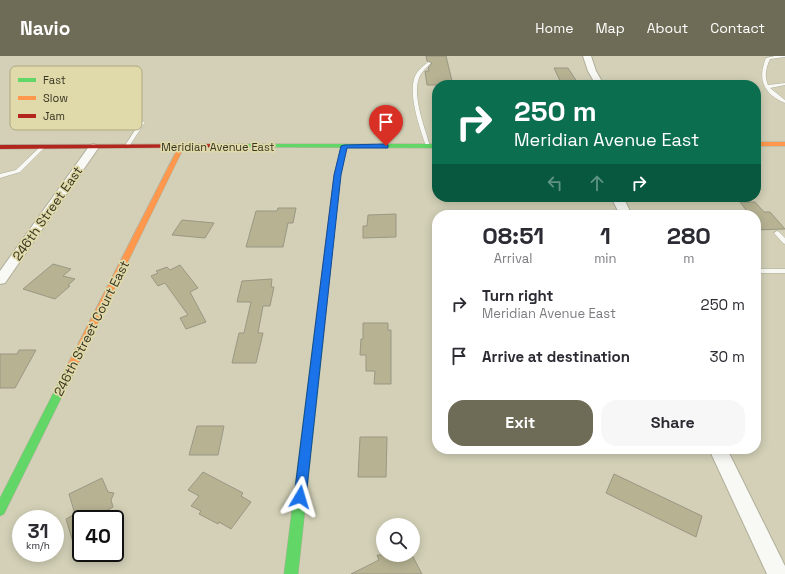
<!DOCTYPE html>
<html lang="en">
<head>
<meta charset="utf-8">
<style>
	body { margin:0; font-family:"Space Grotesk",sans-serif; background:#f7f7f7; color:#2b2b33; height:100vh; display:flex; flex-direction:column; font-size:15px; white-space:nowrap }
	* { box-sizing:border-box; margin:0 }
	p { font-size:13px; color:#7c7c81 }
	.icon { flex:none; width:22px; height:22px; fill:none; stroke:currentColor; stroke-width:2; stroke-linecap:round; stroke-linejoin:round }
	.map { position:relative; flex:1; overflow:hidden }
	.drawer { position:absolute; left:432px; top:154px; width:329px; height:244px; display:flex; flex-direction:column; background:#fff; border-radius:16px; box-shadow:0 2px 10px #0003 }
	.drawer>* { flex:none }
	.guide { position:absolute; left:432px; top:24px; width:329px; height:122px; border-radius:16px; box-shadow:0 2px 10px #0003; background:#0b6e4f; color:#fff; overflow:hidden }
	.buttons { position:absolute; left:376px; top:462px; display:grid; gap:8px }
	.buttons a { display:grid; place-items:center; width:44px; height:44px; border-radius:50%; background:#fff; box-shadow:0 2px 10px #0003; font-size:20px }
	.speed { position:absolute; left:12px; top:454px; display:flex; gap:8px; font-size:20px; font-weight:700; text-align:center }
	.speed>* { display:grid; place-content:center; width:52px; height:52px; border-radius:50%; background:#fff; box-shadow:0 2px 10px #0003; line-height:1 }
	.speed small { font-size:10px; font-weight:400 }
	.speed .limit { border:2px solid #111; border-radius:6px; background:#fff; color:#111 }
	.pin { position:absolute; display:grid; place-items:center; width:34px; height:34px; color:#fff; margin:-41px -17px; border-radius:50% 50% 50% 0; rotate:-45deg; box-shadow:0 0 4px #0007 }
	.pin .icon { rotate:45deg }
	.me { position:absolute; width:44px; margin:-22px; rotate:7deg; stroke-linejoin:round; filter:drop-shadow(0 0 3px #0008) }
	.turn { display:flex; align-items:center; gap:14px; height:84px; padding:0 16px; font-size:18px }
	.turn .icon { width:52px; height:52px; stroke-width:2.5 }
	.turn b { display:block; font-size:28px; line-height:34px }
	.lanes { display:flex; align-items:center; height:38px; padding:0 16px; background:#0003; justify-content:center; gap:20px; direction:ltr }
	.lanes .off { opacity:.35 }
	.eta { display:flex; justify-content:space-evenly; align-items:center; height:68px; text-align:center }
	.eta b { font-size:24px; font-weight:700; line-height:28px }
	.cta { display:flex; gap:8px; margin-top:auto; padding:8px 16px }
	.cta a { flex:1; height:46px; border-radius:16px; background:#6e6b56; color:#fff; font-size:16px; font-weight:700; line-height:46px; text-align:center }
	.cta a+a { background:#f7f7f7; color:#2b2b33 }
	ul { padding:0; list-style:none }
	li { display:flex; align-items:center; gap:12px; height:52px; padding:0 16px }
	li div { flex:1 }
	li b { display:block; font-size:15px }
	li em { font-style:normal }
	header { display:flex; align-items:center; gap:24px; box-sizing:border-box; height:56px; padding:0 20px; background:#6e6b56; color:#fff }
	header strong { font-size:19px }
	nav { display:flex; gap:22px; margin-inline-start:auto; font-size:14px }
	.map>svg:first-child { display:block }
</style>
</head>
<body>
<header>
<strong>Navio</strong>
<nav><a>Home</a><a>Map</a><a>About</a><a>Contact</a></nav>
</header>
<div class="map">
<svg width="785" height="518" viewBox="0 0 785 518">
	<rect width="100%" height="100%" fill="#d3d0b7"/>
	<!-- building -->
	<g fill="#b6b292" stroke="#9a9784">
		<path d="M 426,0 L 446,0 L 453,29 L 427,29 L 425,15 L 429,15 L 428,12 L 432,7 L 427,5 Z"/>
		<path d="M 554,12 L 568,12 L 579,29 L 562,29 Z"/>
		<path d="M 740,146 L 755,146 L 764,156 L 770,156 L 785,173 L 756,174 L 756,159 L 750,159 Z"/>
		<path d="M 278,152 L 296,152 L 293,167 L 288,167 L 283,191 L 246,191 L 256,155 L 277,155 Z"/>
		<path d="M 396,158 L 396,181 L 363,182 L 363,170 L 367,170 L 368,159 Z"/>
		<path d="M 182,164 L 214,167 L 205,182 L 172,179 Z"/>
		<path d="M 53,208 L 71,213 L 63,220 L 75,223 L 68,229 L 70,230 L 55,243 L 23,233 Z"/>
		<path d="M 180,209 L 198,232 L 190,236 L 206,266 L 186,273 L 180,262 L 188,259 L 165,227 L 158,230 L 151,220 L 158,217 L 156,215 L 167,211 L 170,214 Z"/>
		<path d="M 272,223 L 271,231 L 274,231 L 270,250 L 263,250 L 258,277 L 263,277 L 256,307 L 232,307 L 239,277 L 244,277 L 251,246 L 237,246 L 242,225 Z"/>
		<path d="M 363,267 L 388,267 L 388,274 L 391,274 L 391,328 L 374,328 L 375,315 L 366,315 L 366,299 L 360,299 L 361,283 L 363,283 Z"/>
		<path d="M 19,294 L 36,294 L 15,332 L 0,332 L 0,298 L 17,298 Z"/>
		<path d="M 197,370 L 224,370 L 218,399 L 189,399 Z"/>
		<path d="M 360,381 L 387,381 L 386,421 L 358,421 Z"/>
		<path d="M 203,416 L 243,437 L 241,440 L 251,446 L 231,473 L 219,466 L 218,468 L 199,458 L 201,455 L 191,450 L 199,440 L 188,434 Z"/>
		<path d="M 614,418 L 702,460 L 696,481 L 606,437 Z"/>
		<path d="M 102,422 L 108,436 L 114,437 L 111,444 L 113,451 L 97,460 L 98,463 L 81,463 L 81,502 L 78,503 L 66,463 L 75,458 L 69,438 Z"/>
		<path d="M 377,499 L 412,499 L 422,518 L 351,518 L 379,504 Z"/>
	</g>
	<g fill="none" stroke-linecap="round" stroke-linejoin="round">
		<!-- lane casing -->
		<g stroke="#b0ae9a" stroke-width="1">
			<g id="lane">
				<path d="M 775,0 L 785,0 L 785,1 L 770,3 C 766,12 764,20 768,29 L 785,27 L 785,29 L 770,32 L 785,44 L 785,47 C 764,38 757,24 766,2 Z"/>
				<path d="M 428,6 L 431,7 C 427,11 421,16 419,22 C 412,40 425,72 430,90 L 428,91 L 426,90 C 420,72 409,42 414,23 C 416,16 422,11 428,6 Z"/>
				<path d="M 141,65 L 145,66 L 128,92 L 124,92 L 124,91 Z"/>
				<path d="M 41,90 L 45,91 L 20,116 L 0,122 L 0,118 L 16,114 Z"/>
				<path d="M 777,175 L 779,176 L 785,182 L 785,188 L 783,187 L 774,177 Z"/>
				<rect x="756" y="213" width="29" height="4"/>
			</g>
		</g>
		<!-- street casing -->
		<g stroke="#b0ae9a" stroke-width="2">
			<g id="street">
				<path d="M 583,0 L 591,0 L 596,15 L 604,29 L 596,29 L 588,15 Z"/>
				<path d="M 94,88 L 99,91 L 5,227 L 0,228 L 0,215 L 90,89 Z"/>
				<path d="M 611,141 L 623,141 L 632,159 L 620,159 Z"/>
				<path d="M 709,393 L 727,393 L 785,510 L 785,518 L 767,518 Z"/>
			</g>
		</g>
		<!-- fast casing -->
		<g stroke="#b0ae9a" stroke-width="1">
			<g id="fast">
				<path d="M 246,88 L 437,88 L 437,92 L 244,91 L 243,90 Z"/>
				<path d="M 319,275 L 324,278 L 298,518 L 284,518 L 314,278 Z"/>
				<path d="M 70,310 L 73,311 L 75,314 L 4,458 L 0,460 L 0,442 L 65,314 L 67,311 Z"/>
			</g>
		</g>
		<!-- slow casing -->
		<g stroke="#b0ae9a" stroke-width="1">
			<g id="slow">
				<rect x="756" y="86" width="29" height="4"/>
				<path d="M 344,89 L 347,91 L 340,119 L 324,278 L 319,281 L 314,278 L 334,119 L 341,91 Z"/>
				<path d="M 179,90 L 184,91 L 75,314 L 73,317 L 67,317 L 65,314 Z"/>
			</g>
		</g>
		<!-- jam casing -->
		<g stroke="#b0ae9a" stroke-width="1">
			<path id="jam" d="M 246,88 L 249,90 L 248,91 L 0,93 L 0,89 Z"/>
		</g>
		<!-- lane -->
		<use href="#lane" fill="#f8f8f4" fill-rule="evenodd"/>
		<!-- street -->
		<use href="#street" fill="#f8f8f4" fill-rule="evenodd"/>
		<!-- fast -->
		<use href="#fast" fill="#63d668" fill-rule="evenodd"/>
		<!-- slow -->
		<use href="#slow" fill="#ff974d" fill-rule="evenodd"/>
		<!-- jam -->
		<use href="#jam" fill="#b3261e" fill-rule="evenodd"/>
	</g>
	<!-- route -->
	<path fill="#1a73e8" stroke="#114b97" d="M 386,88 L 388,89 L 388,92 L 347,92 L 341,119 L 306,441 L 304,445 L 300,447 L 295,445 L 294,441 L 334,119 L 341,90 L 344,89 Z"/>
	<g text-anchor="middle" stroke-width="3.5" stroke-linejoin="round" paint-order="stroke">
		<!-- far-street labels -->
		<g font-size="11" fill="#383522" stroke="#e0d9aa">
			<text x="218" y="95">Meridian Avenue East</text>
		</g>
		<!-- street labels -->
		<g font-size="13" fill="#383522" stroke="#e0d9aa">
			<text transform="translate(47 157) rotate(-55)" y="5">246th Street East</text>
			<text transform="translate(91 272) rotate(-63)" y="5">246th Street Court East</text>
		</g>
	</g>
	<!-- legend -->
	<rect x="10" y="10" width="132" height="64" rx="6" fill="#e0d9aa" stroke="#aea881" stroke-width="1"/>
	<rect x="18" y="22" width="18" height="4" fill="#63d668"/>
	<rect x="18" y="40" width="18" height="4" fill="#ff974d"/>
	<rect x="18" y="58" width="18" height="4" fill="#b3261e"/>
	<g font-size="11" fill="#383522">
		<text x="43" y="28">Fast</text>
		<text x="43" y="46">Slow</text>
		<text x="43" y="64">Jam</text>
	</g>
</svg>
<div class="buttons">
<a><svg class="icon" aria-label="search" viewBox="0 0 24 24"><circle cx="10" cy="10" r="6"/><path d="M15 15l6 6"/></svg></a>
</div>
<div class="speed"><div>31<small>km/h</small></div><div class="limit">40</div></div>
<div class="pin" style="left:386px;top:90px;background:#d93025"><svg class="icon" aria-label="arrive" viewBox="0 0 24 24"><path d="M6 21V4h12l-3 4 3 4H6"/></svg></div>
<svg class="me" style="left:300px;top:441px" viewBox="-20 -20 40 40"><path d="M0-17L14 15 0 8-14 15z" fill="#1a73e8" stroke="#fff" stroke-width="4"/></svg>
<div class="guide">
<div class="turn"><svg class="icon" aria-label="right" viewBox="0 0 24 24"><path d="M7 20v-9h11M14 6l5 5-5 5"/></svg><div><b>250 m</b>Meridian Avenue East</div></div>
<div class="lanes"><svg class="icon off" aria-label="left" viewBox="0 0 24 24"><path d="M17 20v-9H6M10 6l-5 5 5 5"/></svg><svg class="icon off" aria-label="ahead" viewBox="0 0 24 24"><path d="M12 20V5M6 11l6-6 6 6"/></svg><svg class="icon" aria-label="right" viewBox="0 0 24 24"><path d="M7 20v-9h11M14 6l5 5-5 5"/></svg></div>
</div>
<section class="drawer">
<div class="eta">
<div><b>08:51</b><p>Arrival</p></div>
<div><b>1</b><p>min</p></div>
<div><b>280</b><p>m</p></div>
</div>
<ul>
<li><svg class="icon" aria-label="right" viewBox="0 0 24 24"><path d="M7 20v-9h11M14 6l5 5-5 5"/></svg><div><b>Turn right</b><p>Meridian Avenue East</p></div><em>250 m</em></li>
<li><svg class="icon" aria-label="arrive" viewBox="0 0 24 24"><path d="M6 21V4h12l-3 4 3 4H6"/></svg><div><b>Arrive at destination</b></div><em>30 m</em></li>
</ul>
<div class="cta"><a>Exit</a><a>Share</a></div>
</section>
</div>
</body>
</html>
